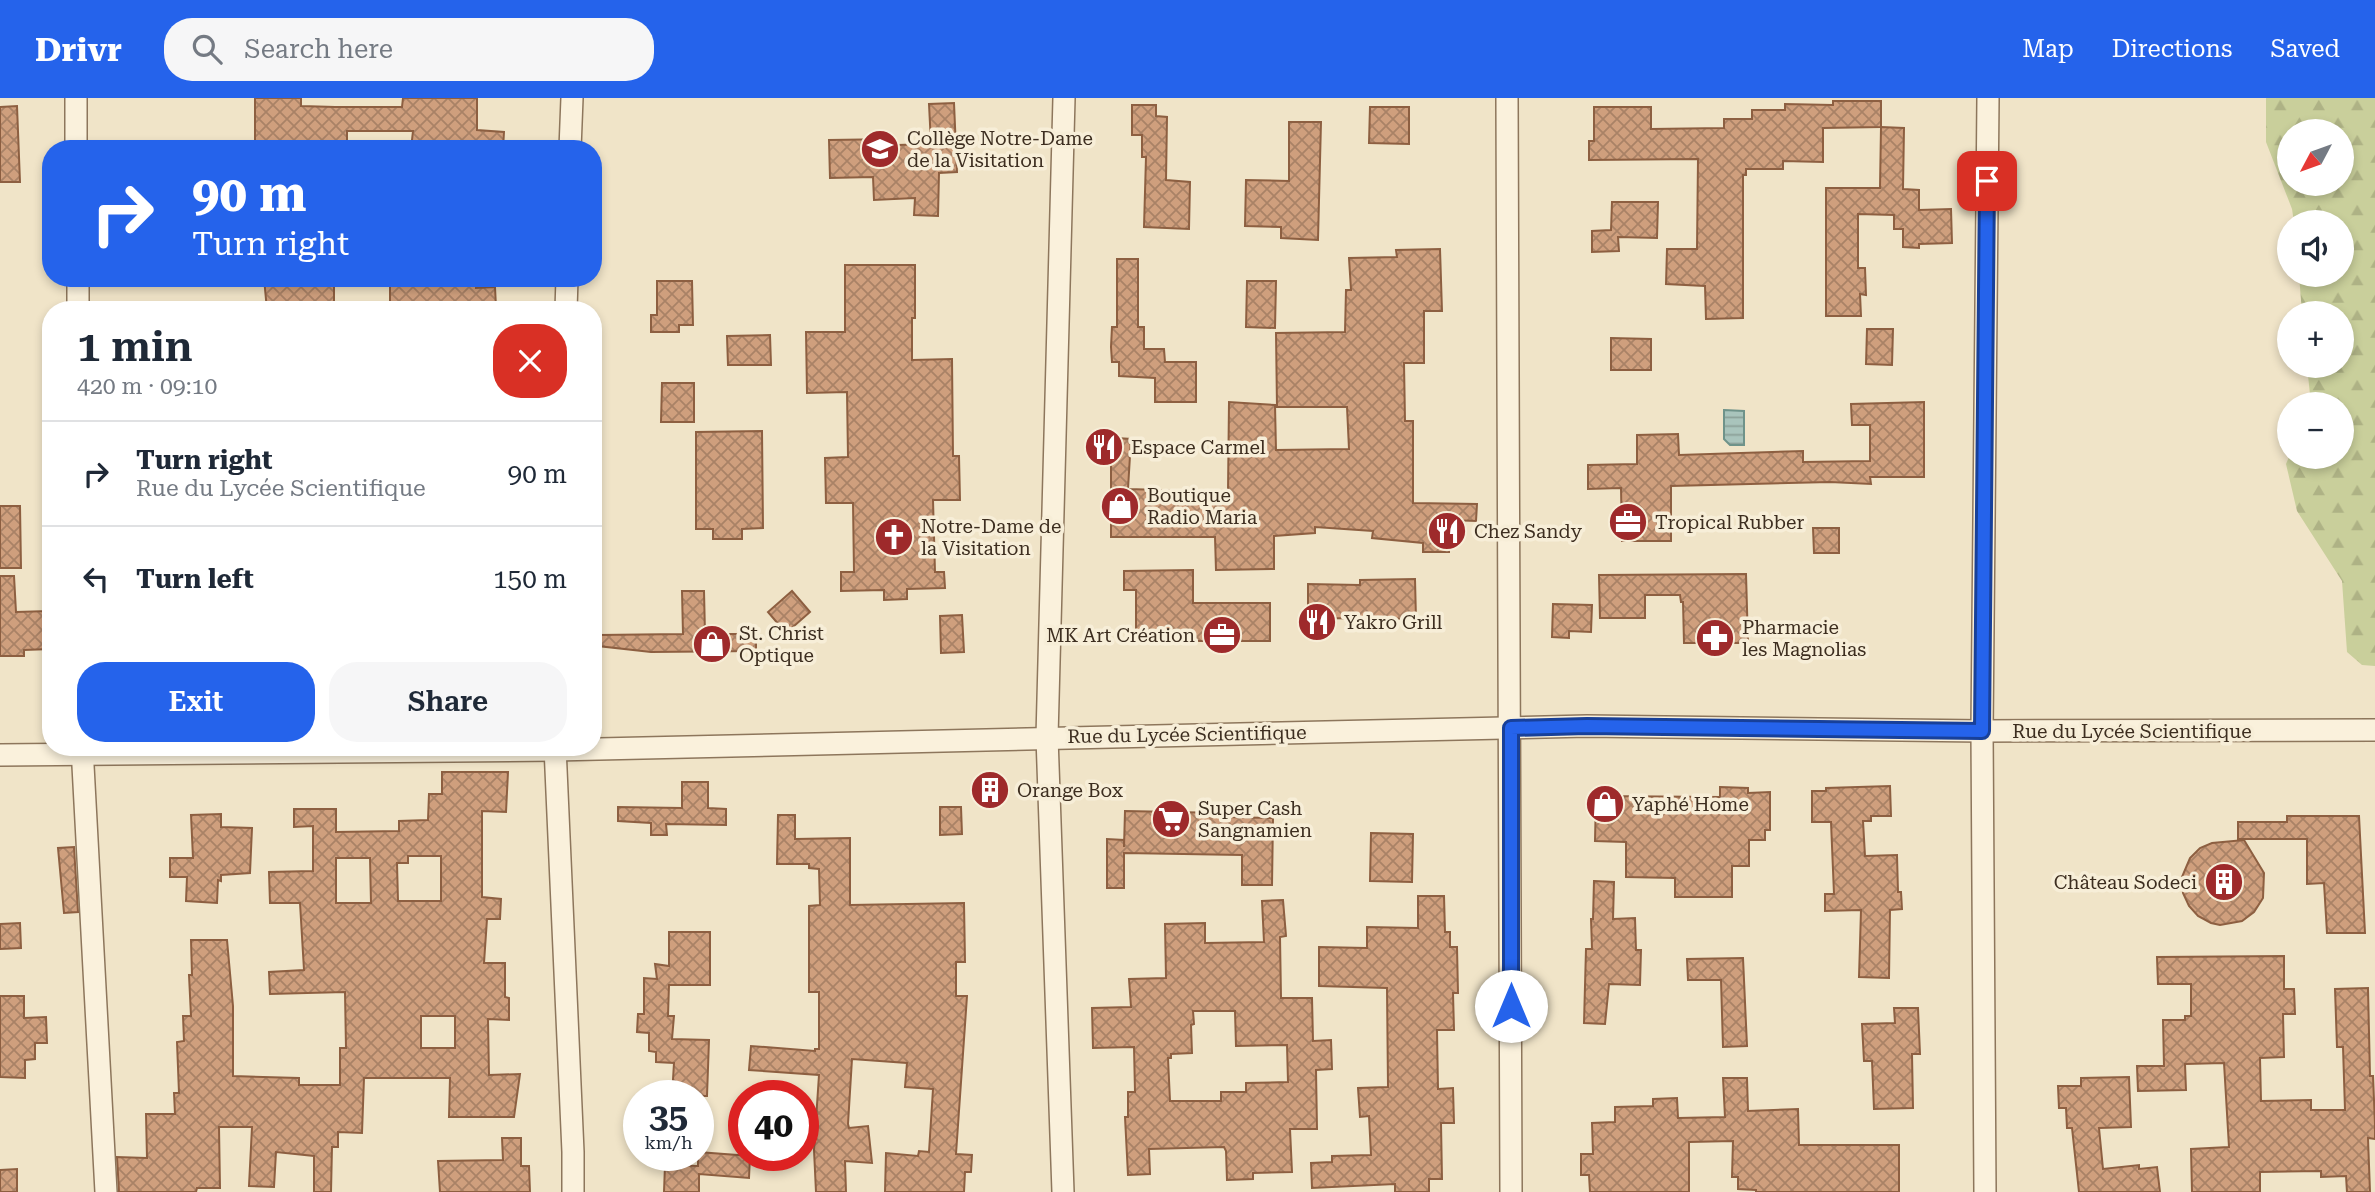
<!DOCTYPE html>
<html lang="en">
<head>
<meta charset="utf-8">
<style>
	body { margin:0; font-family:"Roboto Serif",serif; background:#f6f6f7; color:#1f2937; height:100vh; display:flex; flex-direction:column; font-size:26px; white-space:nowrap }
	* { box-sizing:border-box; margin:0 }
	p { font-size:23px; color:#747a83 }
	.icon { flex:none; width:38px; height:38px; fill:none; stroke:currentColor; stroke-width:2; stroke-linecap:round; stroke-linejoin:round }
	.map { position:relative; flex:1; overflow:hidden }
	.details { position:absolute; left:42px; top:203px; width:560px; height:455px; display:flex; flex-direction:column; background:#fff; border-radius:28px; box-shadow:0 4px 10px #0003 }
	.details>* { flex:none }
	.banner { position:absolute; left:42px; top:42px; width:560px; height:147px; border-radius:28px; box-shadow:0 4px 10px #0003; background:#2563eb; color:#fff; overflow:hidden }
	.needle { width:46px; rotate:229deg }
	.tools { position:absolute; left:2277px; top:21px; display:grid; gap:14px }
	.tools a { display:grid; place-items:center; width:77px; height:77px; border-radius:50%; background:#fff; box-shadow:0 4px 10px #0003; font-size:35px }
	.speed { position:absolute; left:623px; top:982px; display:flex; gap:14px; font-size:35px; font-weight:700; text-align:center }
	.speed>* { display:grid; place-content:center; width:91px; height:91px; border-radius:50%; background:#fff; box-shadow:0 4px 10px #0003; line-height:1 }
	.speed small { font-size:18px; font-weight:400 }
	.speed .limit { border:10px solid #d22; background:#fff; color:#111 }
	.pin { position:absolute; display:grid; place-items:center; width:60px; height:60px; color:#fff; margin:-30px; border-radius:14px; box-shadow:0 4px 10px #0006 }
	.me { position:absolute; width:77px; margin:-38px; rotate:0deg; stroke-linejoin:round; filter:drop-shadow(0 0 5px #0008) }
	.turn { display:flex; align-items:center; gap:24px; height:147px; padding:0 35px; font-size:32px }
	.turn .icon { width:91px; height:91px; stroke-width:2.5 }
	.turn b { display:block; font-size:49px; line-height:60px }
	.round { display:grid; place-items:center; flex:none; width:74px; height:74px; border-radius:28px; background:#f6f6f7 }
	.summary { display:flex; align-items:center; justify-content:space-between; height:119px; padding:0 35px }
	h1 { font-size:42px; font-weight:600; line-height:52px }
	.button { display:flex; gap:14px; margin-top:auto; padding:14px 35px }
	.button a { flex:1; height:80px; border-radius:28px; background:#2563eb; color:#fff; font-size:28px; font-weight:600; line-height:80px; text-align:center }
	.button a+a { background:#f6f6f7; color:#1f2937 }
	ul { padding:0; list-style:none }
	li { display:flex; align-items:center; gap:21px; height:105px; padding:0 35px; border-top:2px solid #e0e1e3 }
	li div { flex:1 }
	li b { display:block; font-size:26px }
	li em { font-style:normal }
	header { display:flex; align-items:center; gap:42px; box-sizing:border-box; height:98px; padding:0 35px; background:#2563eb; color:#fff }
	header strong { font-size:33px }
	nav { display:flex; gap:38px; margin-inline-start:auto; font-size:24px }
	.search { width:490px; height:63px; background:#f6f6f7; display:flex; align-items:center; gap:18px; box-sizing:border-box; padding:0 24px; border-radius:28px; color:#747a83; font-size:26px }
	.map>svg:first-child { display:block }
</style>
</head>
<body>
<header>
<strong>Drivr</strong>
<div class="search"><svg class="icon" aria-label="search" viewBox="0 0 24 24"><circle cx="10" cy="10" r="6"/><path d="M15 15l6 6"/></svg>Search here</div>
<nav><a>Map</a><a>Directions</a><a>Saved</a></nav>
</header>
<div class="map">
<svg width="2375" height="1094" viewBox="0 0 2375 1094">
	<defs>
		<pattern id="forest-firs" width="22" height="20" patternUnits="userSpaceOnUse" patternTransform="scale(1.75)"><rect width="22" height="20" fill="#c9cf9b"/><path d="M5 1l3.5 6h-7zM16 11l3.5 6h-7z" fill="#aeb285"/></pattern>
		<pattern id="water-rules" width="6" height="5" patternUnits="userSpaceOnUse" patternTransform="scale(1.75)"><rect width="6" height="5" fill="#a9c4bc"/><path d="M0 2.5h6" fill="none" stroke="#8ba098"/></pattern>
		<pattern id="building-cross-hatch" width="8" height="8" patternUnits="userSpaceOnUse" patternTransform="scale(1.75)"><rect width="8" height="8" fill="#cf9f7d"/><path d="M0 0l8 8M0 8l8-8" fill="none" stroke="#a98266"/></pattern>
	</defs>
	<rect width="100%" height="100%" fill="#f0e4c8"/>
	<!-- forest -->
	<path fill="url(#forest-firs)" fill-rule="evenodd" d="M 2266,0 L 2375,0 L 2375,568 L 2362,567 L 2347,554 L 2342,483 L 2297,413 L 2286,366 L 2289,359 L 2342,359 L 2342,306 L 2311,306 L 2307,268 L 2342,268 L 2342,215 L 2302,215 L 2299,177 L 2342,177 L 2342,124 L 2294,124 L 2292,111 L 2266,44 ZM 2289,33 L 2342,33 L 2342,86 L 2289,86 Z"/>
	<!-- water -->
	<path fill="url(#water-rules)" stroke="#6f938a" stroke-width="2" d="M 1724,312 L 1744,313 L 1744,347 L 1730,347 L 1724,341 Z"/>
	<!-- building -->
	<g fill="url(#building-cross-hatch)" stroke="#8d5f41" stroke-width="2" fill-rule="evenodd">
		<path d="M 255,0 L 301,0 L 301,8 L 335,9 L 402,9 L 403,0 L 477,0 L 477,32 L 504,34 L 503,51 L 411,51 L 413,33 L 347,33 L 347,51 L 255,51 Z"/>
		<path d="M 1833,3 L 1881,3 L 1881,29 L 1823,30 L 1823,64 L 1783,63 L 1783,71 L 1746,71 L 1746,77 L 1743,77 L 1743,220 L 1706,221 L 1705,188 L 1666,186 L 1667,151 L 1697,151 L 1698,61 L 1589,62 L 1589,43 L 1594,43 L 1594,9 L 1651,9 L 1651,31 L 1724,30 L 1724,21 L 1752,21 L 1752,12 L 1785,12 L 1785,6 L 1833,7 Z"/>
		<path d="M 954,5 L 957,74 L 939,75 L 938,118 L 914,117 L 915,100 L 874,102 L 873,79 L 830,80 L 829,42 L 896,41 L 897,47 L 931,46 L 929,6 Z"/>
		<path d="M 1132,7 L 1156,7 L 1156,18 L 1167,19 L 1166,82 L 1190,84 L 1189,131 L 1144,129 L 1146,59 L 1142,59 L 1142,37 L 1132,37 Z"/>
		<path d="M 17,8 L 20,84 L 0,84 L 0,9 Z"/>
		<path d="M 1370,9 L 1409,9 L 1409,46 L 1369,45 Z"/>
		<path d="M 1289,24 L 1321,24 L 1318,142 L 1281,140 L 1281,129 L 1245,128 L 1246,82 L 1289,83 Z"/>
		<path d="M 1881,29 L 1904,30 L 1903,91 L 1919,92 L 1919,112 L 1951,111 L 1952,145 L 1919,146 L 1919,150 L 1903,149 L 1903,131 L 1894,131 L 1894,117 L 1858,116 L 1858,170 L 1865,170 L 1866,197 L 1860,196 L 1861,218 L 1826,218 L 1826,90 L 1880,90 Z"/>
		<path d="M 1612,104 L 1658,104 L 1657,140 L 1618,139 L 1619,153 L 1592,154 L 1592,133 L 1611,132 Z"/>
		<path d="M 1440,151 L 1442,213 L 1424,213 L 1424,265 L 1404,265 L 1405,323 L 1413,323 L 1413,405 L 1477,406 L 1476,423 L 1449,422 L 1449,454 L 1423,454 L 1423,445 L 1372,440 L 1373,433 L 1315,429 L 1315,435 L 1274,438 L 1274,471 L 1216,472 L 1215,439 L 1111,439 L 1111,361 L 1101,360 L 1102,339 L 1131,341 L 1128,391 L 1228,394 L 1229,304 L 1275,307 L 1276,352 L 1349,351 L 1347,309 L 1277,309 L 1276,235 L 1345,234 L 1346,192 L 1351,192 L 1349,160 L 1397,159 L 1396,152 Z"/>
		<path d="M 1117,161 L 1138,161 L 1138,229 L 1144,229 L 1144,251 L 1164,251 L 1165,264 L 1196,264 L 1196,304 L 1155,304 L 1155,280 L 1119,278 L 1119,264 L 1112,264 L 1111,249 L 1112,229 L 1117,229 Z"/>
		<path d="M 845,167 L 915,167 L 915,220 L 912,220 L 912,262 L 952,261 L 953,358 L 959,358 L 960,402 L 933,402 L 935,474 L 944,474 L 945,490 L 907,491 L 907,501 L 884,502 L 884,492 L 841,493 L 841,474 L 854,474 L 853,405 L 826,405 L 825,360 L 848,359 L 847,294 L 807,295 L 806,234 L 845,234 Z"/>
		<path d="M 264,180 L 334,180 L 334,212 L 267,212 Z"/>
		<path d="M 390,180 L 476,180 L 476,190 L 495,189 L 496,209 L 474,210 L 474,212 L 390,212 Z"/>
		<path d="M 657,183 L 692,183 L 693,227 L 679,227 L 679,234 L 651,234 L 651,217 L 657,217 Z"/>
		<path d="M 1247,183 L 1276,183 L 1275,230 L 1246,229 Z"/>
		<path d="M 1867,231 L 1893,231 L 1892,267 L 1866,266 Z"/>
		<path d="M 770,237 L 771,267 L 728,267 L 727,238 Z"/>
		<path d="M 1611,240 L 1651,241 L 1651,272 L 1611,272 Z"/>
		<path d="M 662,285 L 694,285 L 694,324 L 661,324 Z"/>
		<path d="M 1924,304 L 1924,379 L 1870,379 L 1871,386 L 1830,384 L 1671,388 L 1671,443 L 1622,443 L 1621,390 L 1588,391 L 1588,367 L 1637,366 L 1637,337 L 1678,336 L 1679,357 L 1803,353 L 1803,364 L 1870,363 L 1870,327 L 1852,327 L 1851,306 Z"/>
		<path d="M 762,333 L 763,430 L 742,431 L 742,441 L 713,441 L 713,431 L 696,431 L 696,334 Z"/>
		<path d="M 0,408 L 20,408 L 21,470 L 0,470 Z"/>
		<path d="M 1813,430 L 1839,430 L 1839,455 L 1814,455 Z"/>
		<path d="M 1193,472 L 1193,505 L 1270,505 L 1270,543 L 1136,543 L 1136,492 L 1124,492 L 1124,473 Z"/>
		<path d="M 1746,476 L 1748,545 L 1684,545 L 1683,504 L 1681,504 L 1680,497 L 1645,497 L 1645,520 L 1600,520 L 1599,477 Z"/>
		<path d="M 0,478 L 14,478 L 16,514 L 49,513 L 50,551 L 24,552 L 24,558 L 0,558 Z"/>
		<path d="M 1415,481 L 1416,521 L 1308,520 L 1308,486 L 1360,487 L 1360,482 Z"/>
		<path d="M 682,493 L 704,493 L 705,536 L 756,536 L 756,553 L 651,554 L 598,548 L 599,537 L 683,536 Z"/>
		<path d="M 792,493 L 810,514 L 786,535 L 768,514 Z"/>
		<path d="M 1553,506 L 1592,507 L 1591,534 L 1569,533 L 1569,540 L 1552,539 Z"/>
		<path d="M 962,517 L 964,554 L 941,555 L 940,518 Z"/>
		<path d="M 442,674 L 508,674 L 506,714 L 482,713 L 482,799 L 501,801 L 500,821 L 487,821 L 484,865 L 505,865 L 505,899 L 509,900 L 509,922 L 488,921 L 489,977 L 520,976 L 514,1019 L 449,1019 L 450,980 L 364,980 L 362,1035 L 338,1034 L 338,1049 L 332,1049 L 331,1094 L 314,1094 L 314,1058 L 276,1054 L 274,1089 L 249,1088 L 252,1029 L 219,1029 L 220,1090 L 197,1090 L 196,1094 L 119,1094 L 117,1059 L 147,1060 L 146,1016 L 175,1016 L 174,995 L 179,995 L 177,944 L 184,943 L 183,918 L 191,918 L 189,877 L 192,877 L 191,842 L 227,842 L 233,908 L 233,978 L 299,980 L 299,987 L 340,987 L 340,950 L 346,950 L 345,894 L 270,896 L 269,874 L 304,872 L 300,805 L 270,805 L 269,774 L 313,773 L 313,728 L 294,729 L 294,711 L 336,711 L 336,734 L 399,733 L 399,723 L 428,722 L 429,696 L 442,696 ZM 408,758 L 441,758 L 441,803 L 398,803 L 397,765 L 408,765 ZM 336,760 L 370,760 L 371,805 L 336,805 ZM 421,918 L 455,918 L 455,950 L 421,950 Z"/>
		<path d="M 682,684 L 708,684 L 708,710 L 726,711 L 726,727 L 666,726 L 667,737 L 651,737 L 651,725 L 618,723 L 618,709 L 682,710 Z"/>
		<path d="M 1890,688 L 1891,718 L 1871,718 L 1871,723 L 1863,723 L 1865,758 L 1897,757 L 1898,794 L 1901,794 L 1902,811 L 1890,812 L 1889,880 L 1859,879 L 1861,812 L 1825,813 L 1825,796 L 1834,796 L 1831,724 L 1812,724 L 1812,693 L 1826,693 L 1826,690 Z"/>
		<path d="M 1720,689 L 1748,690 L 1748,695 L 1770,694 L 1770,732 L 1765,732 L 1765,742 L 1749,742 L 1749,768 L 1732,768 L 1732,799 L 1675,799 L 1675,780 L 1626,779 L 1626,744 L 1595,743 L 1596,698 L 1720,699 Z"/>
		<path d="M 940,709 L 961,709 L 962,736 L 940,737 Z"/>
		<path d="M 1125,713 L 1223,715 L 1223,719 L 1273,720 L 1272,787 L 1242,787 L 1242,757 L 1124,755 L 1124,790 L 1107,790 L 1107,741 L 1124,742 L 1124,749 Z"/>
		<path d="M 221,716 L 221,729 L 252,730 L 250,775 L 221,777 L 221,783 L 218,782 L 217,805 L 186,803 L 187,779 L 170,779 L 170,760 L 193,760 L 191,717 Z"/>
		<path d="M 778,717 L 795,717 L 795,741 L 850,740 L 850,807 L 964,805 L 965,864 L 956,864 L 956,898 L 967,898 L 956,1056 L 972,1057 L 971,1074 L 965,1074 L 964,1094 L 885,1094 L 886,1055 L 918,1058 L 919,1053 L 929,1054 L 933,991 L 905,989 L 907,965 L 852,961 L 848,1026 L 849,1030 L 868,1028 L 872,1065 L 845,1063 L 846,1094 L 816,1094 L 814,1052 L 819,977 L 749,972 L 751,948 L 815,953 L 815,951 L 819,951 L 819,894 L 809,894 L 809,808 L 820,807 L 819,771 L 809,770 L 809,766 L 777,766 Z"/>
		<path d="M 2287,718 L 2359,718 L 2365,835 L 2327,835 L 2324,785 L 2307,786 L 2307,741 L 2238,741 L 2238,724 L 2287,724 Z"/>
		<path d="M 1371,735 L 1413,736 L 1412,784 L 1370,783 Z"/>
		<path d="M 2244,742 L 2264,775 L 2263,800 L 2254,814 L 2242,823 L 2220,827 L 2211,825 L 2198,818 L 2189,808 L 2183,795 L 2182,779 L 2190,760 L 2200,750 L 2212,745 Z"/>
		<path d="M 74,749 L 78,814 L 64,815 L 58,750 Z"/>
		<path d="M 1594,783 L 1614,784 L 1613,821 L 1635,820 L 1636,852 L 1641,852 L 1640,887 L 1609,886 L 1605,926 L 1584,925 L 1586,851 L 1592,851 L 1591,821 L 1593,821 Z"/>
		<path d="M 1418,798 L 1444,798 L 1445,834 L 1450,834 L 1450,849 L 1457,849 L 1458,895 L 1453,895 L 1454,932 L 1437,932 L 1438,991 L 1453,990 L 1454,1025 L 1441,1025 L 1442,1081 L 1429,1081 L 1429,1094 L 1395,1094 L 1395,1086 L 1312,1090 L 1311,1065 L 1332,1064 L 1332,1058 L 1371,1057 L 1369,1018 L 1360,1019 L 1358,990 L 1388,989 L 1387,890 L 1319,888 L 1319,849 L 1367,850 L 1367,829 L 1418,830 Z"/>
		<path d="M 1283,802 L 1286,838 L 1280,839 L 1281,900 L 1312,900 L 1313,943 L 1331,942 L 1332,971 L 1316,972 L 1317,1031 L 1290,1031 L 1292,1074 L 1253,1075 L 1253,1081 L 1227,1082 L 1226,1053 L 1224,1049 L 1149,1051 L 1150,1076 L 1128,1077 L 1125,1019 L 1128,1019 L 1128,994 L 1135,994 L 1134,949 L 1093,950 L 1092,910 L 1131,909 L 1129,881 L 1166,880 L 1165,826 L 1205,825 L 1205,845 L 1264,844 L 1262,803 ZM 1193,913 L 1235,913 L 1236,948 L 1287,947 L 1288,984 L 1246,985 L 1246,994 L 1221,994 L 1221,1003 L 1170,1003 L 1168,960 L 1171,960 L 1171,956 L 1192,955 L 1191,927 L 1194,926 Z"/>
		<path d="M 20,825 L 21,850 L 0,851 L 0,826 Z"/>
		<path d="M 669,834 L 710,834 L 710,887 L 669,887 L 668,918 L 674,918 L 672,941 L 709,942 L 707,998 L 672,998 L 674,965 L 656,964 L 656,954 L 649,953 L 649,935 L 637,934 L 638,916 L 644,916 L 644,880 L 657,881 L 655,866 L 669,868 Z"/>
		<path d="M 2284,858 L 2284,891 L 2294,891 L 2295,916 L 2283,916 L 2284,959 L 2260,960 L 2261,1003 L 2311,1002 L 2311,1012 L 2345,1012 L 2343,949 L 2337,949 L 2335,891 L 2368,890 L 2370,978 L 2373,978 L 2375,1026 L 2375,1041 L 2368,1040 L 2370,1094 L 2347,1094 L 2346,1078 L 2321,1079 L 2321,1073 L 2260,1074 L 2260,1094 L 2192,1094 L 2191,1051 L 2229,1049 L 2224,965 L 2185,966 L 2186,992 L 2138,993 L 2137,968 L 2164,968 L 2163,922 L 2185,922 L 2185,918 L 2191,918 L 2191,886 L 2158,886 L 2157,859 Z"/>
		<path d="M 1743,860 L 1747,948 L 1723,949 L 1721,882 L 1688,882 L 1687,861 Z"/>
		<path d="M 0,898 L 24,898 L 24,920 L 46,919 L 47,945 L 35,945 L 35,961 L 25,962 L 25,980 L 0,979 Z"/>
		<path d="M 1894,910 L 1918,910 L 1920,956 L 1912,956 L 1913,1010 L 1874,1011 L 1872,963 L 1864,963 L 1862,926 L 1895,925 Z"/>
		<path d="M 2129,979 L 2131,1029 L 2099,1030 L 2103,1071 L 2139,1067 L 2139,1071 L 2157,1069 L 2160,1094 L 2079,1094 L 2072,1030 L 2067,1030 L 2066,1010 L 2059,1010 L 2058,988 L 2081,988 L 2081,980 Z"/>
		<path d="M 1723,980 L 1747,980 L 1748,1013 L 1798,1011 L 1799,1047 L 1899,1047 L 1899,1094 L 1756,1094 L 1756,1092 L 1738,1091 L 1738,1079 L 1732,1079 L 1733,1043 L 1689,1044 L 1689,1094 L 1590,1094 L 1589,1077 L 1581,1077 L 1581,1056 L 1593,1056 L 1592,1025 L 1615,1024 L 1615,1009 L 1653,1008 L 1653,1001 L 1677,1000 L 1678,1020 L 1725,1019 Z"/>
		<path d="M 502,1040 L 521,1040 L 521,1068 L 529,1068 L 530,1094 L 440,1094 L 438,1063 L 503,1062 Z"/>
		<path d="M 698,1054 L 750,1058 L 749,1080 L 699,1076 L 699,1094 L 664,1094 L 665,1067 L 698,1068 Z"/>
		<path d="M 17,1071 L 17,1094 L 0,1094 L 0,1072 Z"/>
	</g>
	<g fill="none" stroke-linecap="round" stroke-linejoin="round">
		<!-- minor casing -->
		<g stroke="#8d765c" stroke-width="24">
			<g id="minor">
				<path d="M 76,0 L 76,51"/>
				<path d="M 1507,0 L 1511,1094"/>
				<path d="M 570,51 L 572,0"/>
				<path d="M 78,180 L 78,212"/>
				<path d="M 566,212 L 567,180"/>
				<path d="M 82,649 L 106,1094"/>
				<path d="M 555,649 L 573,1054 L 573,1094"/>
				<path d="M 0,657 L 555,652 L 1587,628 L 1982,633 L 2375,632"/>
				<path d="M 1063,1094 L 1047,639 L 1064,0"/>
				<path d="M 1985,1094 L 1982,633 L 1988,0"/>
			</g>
		</g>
		<!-- minor -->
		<use href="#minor" stroke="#faf1dc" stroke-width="21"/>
	</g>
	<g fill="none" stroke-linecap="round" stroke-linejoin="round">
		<!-- route casing -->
		<g stroke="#184099" stroke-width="18">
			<path id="route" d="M 1511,908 L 1511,630 L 1587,628 L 1982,633 L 1987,83"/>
		</g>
		<!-- route -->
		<use href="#route" stroke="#2563eb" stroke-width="12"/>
	</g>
	<!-- icons -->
	<defs>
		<g id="school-disc" transform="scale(2.0125)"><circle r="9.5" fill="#9e2a2b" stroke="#f7eed8"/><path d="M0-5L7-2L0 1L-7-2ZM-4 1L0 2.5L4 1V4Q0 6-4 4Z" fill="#fff"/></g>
		<g id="restaurant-disc" transform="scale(2.0125)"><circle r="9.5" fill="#9e2a2b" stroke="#f7eed8"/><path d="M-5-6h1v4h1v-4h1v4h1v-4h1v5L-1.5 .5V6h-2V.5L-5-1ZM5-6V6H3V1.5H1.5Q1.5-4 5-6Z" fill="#fff"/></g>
		<g id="shop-disc" transform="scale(2.0125)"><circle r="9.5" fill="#9e2a2b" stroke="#f7eed8"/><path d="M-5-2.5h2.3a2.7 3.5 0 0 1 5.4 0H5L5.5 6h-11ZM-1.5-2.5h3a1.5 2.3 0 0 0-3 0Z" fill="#fff"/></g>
		<g id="office-disc" transform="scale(2.0125)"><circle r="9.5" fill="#9e2a2b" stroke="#f7eed8"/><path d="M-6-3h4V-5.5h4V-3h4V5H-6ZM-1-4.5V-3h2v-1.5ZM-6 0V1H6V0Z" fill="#fff"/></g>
		<g id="church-disc" transform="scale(2.0125)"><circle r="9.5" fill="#9e2a2b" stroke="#f7eed8"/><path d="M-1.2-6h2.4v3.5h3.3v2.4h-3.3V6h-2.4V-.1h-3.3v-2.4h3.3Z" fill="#fff"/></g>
		<g id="pharmacy-disc" transform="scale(2.0125)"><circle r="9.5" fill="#9e2a2b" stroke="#f7eed8"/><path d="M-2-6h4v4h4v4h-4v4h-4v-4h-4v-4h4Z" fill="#fff"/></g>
		<g id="building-disc" transform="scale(2.0125)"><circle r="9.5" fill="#9e2a2b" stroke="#f7eed8"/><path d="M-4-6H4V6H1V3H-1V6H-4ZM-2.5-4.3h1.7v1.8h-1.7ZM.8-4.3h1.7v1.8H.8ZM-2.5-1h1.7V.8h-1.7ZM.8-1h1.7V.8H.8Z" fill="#fff"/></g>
		<g id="supermarket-disc" transform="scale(2.0125)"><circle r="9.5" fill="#9e2a2b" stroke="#f7eed8"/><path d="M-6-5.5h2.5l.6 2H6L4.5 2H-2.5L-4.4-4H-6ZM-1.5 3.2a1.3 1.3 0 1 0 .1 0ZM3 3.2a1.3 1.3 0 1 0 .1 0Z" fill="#fff"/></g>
	</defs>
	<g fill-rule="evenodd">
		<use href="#school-disc" x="880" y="51"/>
		<use href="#restaurant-disc" x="1104" y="349"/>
		<use href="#shop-disc" x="1120" y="408"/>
		<use href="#office-disc" x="1628" y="424"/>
		<use href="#restaurant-disc" x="1447" y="433"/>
		<use href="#church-disc" x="894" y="439"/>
		<use href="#restaurant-disc" x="1317" y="524"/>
		<use href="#office-disc" x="1222" y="537"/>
		<use href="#pharmacy-disc" x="1715" y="540"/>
		<use href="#shop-disc" x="712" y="546"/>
		<use href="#building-disc" x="990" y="692"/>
		<use href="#shop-disc" x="1605" y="706"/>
		<use href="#supermarket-disc" x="1171" y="721"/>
		<use href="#building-disc" x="2224" y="784"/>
	</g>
	<g text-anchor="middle" stroke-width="7" stroke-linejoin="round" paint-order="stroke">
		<!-- poi labels -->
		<g font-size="19" fill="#3d2e20" stroke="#f7eed8" text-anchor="start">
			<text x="907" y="47">Collège Notre-Dame<tspan x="907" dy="22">de la Visitation</tspan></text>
			<text x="1131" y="356">Espace Carmel</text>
			<text x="1147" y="404">Boutique<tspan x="1147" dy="22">Radio Maria</tspan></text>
			<text x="1655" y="431">Tropical Rubber</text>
			<text x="921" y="435">Notre-Dame de<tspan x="921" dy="22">la Visitation</tspan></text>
			<text x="1474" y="440">Chez Sandy</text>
			<text x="1344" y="531">Yakro Grill</text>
			<text x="1742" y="536">Pharmacie<tspan x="1742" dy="22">les Magnolias</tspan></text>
			<text x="739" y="542">St. Christ<tspan x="739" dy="22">Optique</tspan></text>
			<text x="1195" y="544" text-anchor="end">MK Art Création</text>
			<text x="1017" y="699">Orange Box</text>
			<text x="1632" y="713">Yaphé Home</text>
			<text x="1198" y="717">Super Cash<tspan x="1198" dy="22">Sangnamien</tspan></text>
			<text x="2197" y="791" text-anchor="end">Château Sodeci</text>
		</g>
		<!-- street labels -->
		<g font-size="19" fill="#3d2e20" stroke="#f7eed8">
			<text x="2132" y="640">Rue du Lycée Scientifique</text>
			<text transform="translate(1187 636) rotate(-1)" y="7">Rue du Lycée Scientifique</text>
		</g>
	</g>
</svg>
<div class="tools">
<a><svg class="needle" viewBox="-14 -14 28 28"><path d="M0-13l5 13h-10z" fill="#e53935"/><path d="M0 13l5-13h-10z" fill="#747a83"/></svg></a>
<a><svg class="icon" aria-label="sound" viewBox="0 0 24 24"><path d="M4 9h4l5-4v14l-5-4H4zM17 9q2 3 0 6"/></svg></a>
<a>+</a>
<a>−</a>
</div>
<div class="speed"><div>35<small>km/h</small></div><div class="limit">40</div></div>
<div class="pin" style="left:1987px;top:83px;background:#d93025"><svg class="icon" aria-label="arrive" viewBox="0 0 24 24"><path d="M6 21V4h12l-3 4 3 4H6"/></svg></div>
<svg class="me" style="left:1511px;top:908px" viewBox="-20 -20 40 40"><circle r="19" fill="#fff"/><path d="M0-13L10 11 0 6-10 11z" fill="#2563eb"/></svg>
<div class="banner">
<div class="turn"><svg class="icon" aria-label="right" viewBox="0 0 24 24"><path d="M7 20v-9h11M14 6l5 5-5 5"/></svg><div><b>90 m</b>Turn right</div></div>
</div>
<section class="details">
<div class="summary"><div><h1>1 min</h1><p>420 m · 09:10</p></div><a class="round" style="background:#d93025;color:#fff"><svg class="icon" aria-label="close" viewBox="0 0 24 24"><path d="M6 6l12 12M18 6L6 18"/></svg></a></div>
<ul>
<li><svg class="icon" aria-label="right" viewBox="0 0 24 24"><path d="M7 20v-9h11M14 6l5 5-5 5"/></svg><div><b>Turn right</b><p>Rue du Lycée Scientifique</p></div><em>90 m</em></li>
<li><svg class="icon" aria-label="left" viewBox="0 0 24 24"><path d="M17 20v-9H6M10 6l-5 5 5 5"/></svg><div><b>Turn left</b></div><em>150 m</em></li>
</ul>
<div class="button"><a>Exit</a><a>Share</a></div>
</section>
</div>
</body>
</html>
